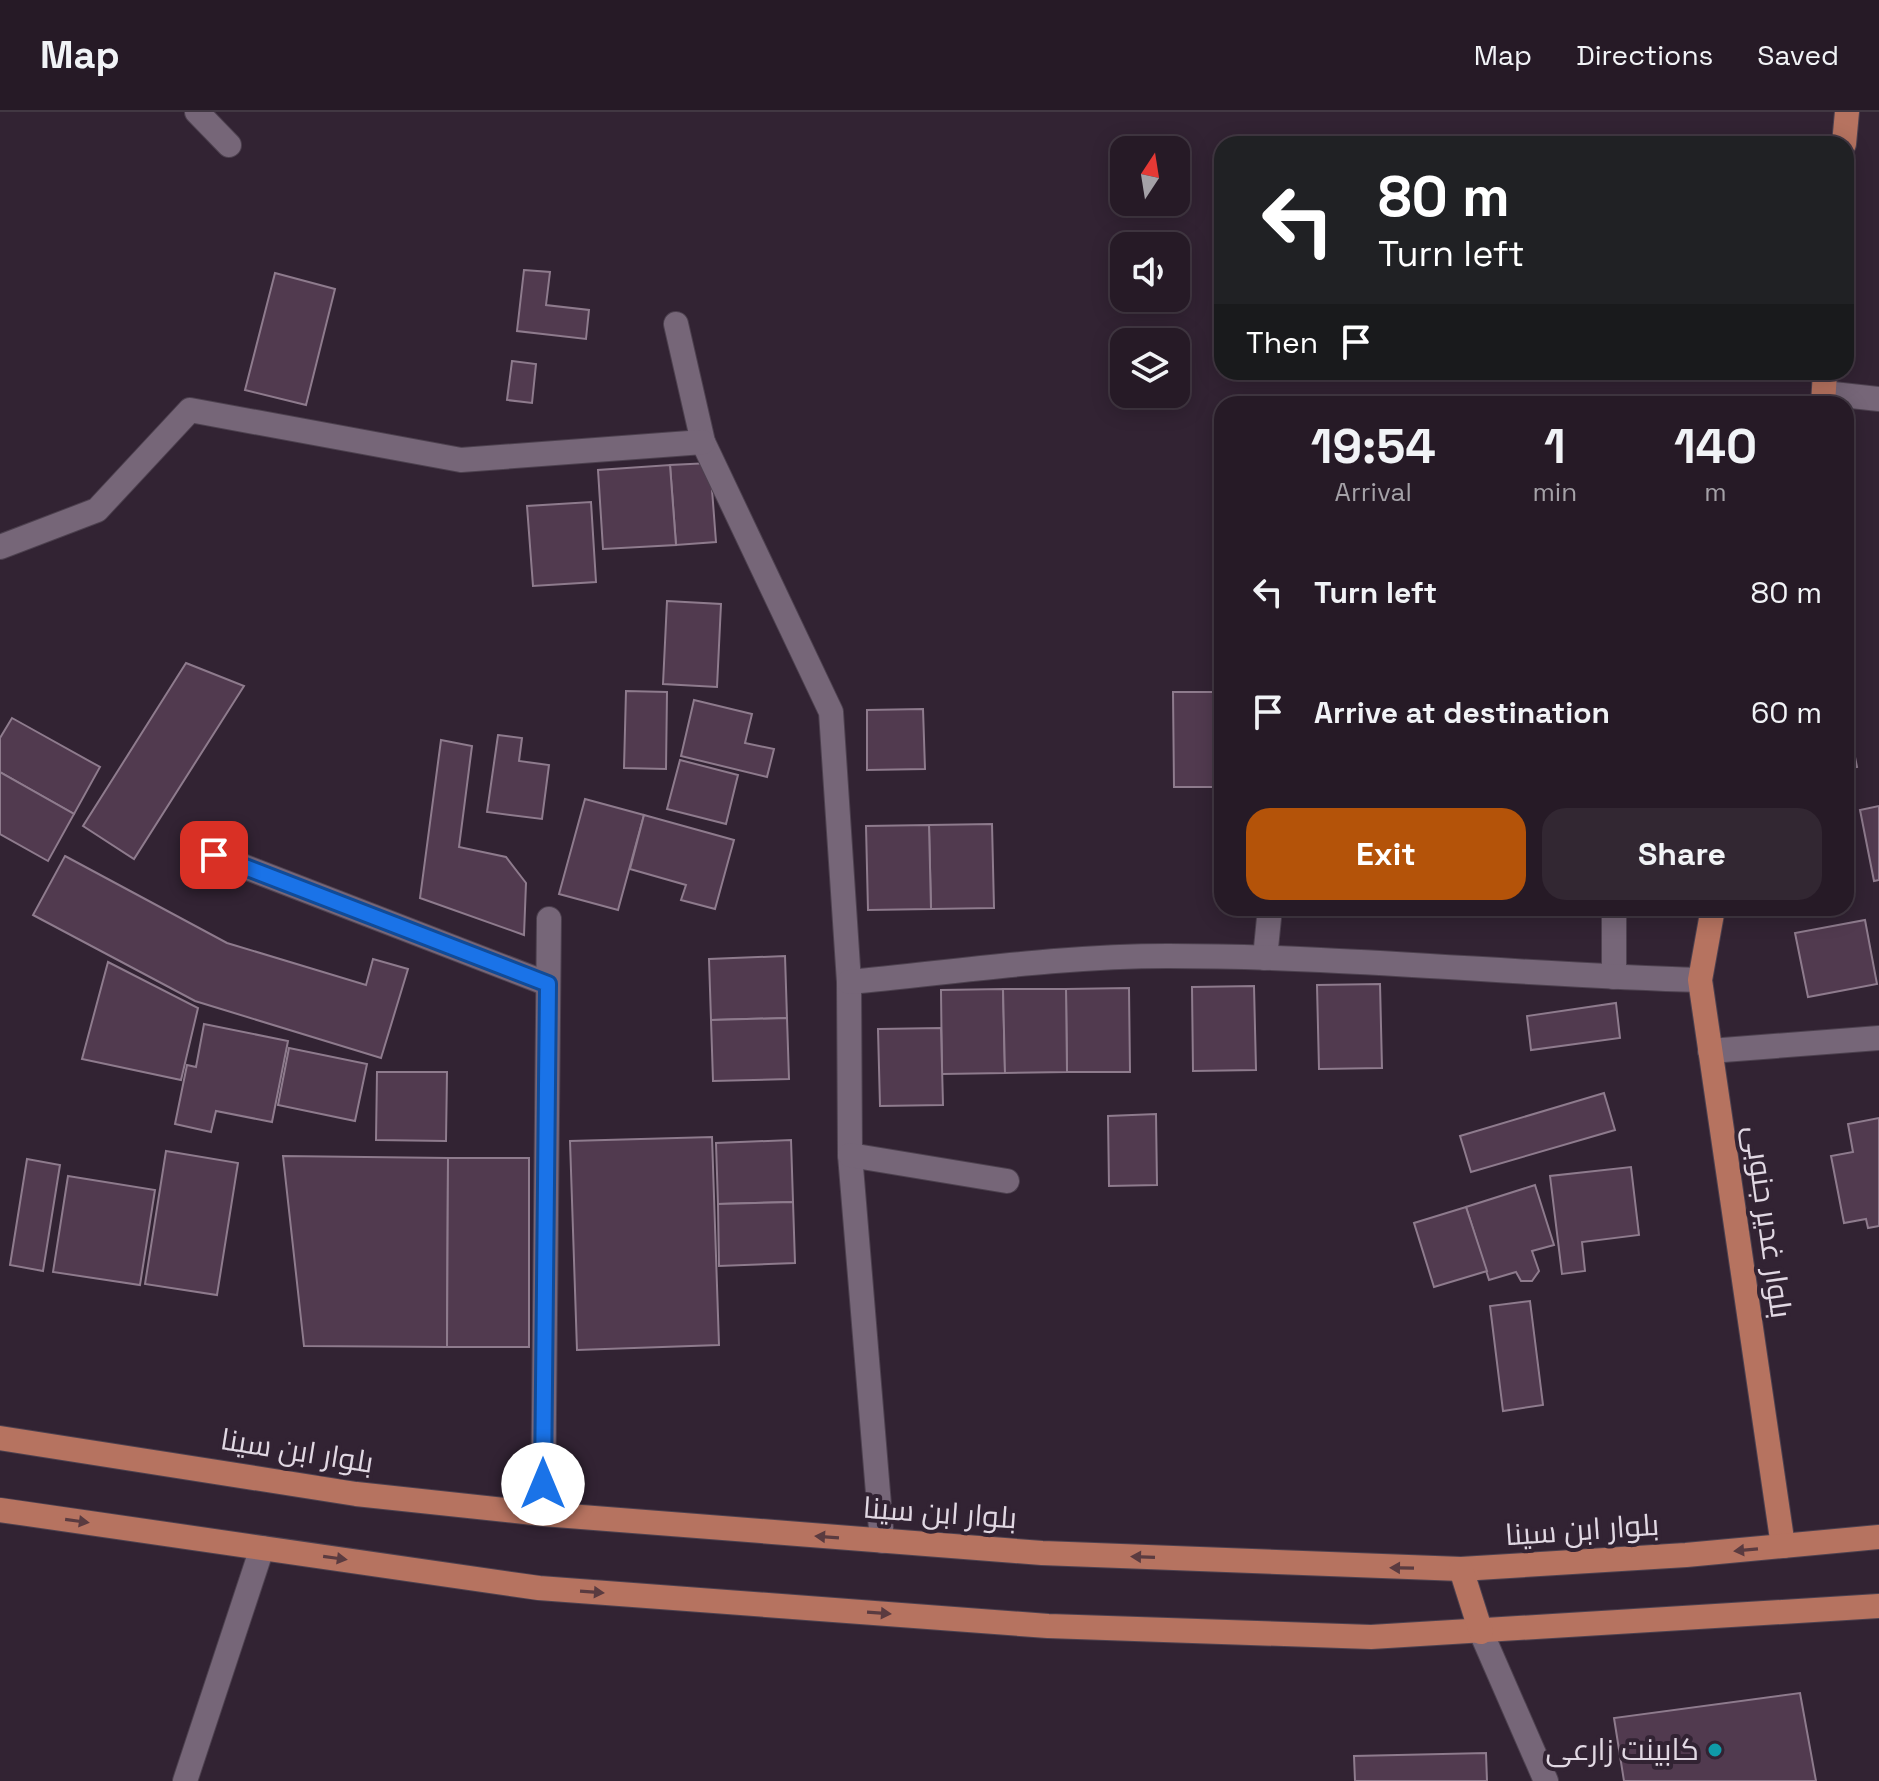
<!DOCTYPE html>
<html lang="en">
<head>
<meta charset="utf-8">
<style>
	body { margin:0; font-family:"Space Grotesk",Cairo,sans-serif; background:#322732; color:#f1f3f6; height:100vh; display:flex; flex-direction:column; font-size:30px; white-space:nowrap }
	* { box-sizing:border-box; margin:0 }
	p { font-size:26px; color:#a4a1a7 }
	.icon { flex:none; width:44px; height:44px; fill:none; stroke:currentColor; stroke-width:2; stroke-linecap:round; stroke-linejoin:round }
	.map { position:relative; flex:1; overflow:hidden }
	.drawer { position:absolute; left:1214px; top:284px; width:640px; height:520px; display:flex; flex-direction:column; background:#261a26; border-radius:24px; box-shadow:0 4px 20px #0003,0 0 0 2px #423843 }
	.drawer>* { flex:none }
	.guide { position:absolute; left:1214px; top:24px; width:640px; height:244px; border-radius:24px; box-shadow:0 4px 20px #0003,0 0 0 2px #423843; background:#202124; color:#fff; overflow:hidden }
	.needle { width:52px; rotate:12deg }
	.fabs { position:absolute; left:1110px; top:24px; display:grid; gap:16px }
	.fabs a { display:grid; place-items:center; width:80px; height:80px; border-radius:16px; background:#261a26; box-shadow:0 4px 20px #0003,0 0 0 2px #423843; font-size:40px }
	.pin { position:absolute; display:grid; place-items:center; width:68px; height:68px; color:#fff; margin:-34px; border-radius:16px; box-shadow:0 4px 12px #0006 }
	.me { position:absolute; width:88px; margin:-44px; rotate:0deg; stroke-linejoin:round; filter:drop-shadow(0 0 6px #0008) }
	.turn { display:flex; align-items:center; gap:28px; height:168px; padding:0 32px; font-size:36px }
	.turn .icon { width:104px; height:104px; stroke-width:2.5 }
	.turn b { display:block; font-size:56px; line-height:68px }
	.then { display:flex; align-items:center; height:76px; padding:0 32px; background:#0003; gap:16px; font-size:30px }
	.eta { display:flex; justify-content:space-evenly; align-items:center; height:136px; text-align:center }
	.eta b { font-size:48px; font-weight:600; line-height:56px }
	.primary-button { display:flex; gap:16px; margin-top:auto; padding:16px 32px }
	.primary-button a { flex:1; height:92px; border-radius:24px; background:#b45309; color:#fff; font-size:32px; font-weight:600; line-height:92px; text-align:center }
	.primary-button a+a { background:#322732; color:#f1f3f6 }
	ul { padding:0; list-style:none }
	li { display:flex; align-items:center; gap:24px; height:120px; padding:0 32px }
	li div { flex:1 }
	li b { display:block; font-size:30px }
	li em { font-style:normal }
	header { display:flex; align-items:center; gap:48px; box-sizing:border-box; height:112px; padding:0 40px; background:#261a26; border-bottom:2px solid #423843 }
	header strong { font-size:38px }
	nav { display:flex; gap:44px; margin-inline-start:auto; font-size:28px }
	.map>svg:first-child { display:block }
</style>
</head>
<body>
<header>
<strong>Map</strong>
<nav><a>Map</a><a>Directions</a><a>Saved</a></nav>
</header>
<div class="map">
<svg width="1879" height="1669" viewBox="0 0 1879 1669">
	<rect width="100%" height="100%" fill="#322333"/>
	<!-- building -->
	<g fill="#513a4f" stroke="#8e7b8d" stroke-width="2">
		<path d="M 524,158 L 550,160 L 546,193 L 589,198 L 586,227 L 517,219 Z"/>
		<path d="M 275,161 L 335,177 L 306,293 L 245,278 Z"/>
		<path d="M 512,249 L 536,252 L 532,291 L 507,288 Z"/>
		<path d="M 710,351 L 716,430 L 676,433 L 670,353 Z"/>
		<path d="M 670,353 L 676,433 L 603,437 L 598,358 Z"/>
		<path d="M 591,390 L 596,470 L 533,474 L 527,394 Z"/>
		<path d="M 667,489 L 721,492 L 717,575 L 663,572 Z"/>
		<path d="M 186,551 L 244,574 L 134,747 L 83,714 Z"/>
		<path d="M 626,579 L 667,580 L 666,657 L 624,656 Z"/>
		<path d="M 1173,580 L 1222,580 L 1222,675 L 1174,675 Z"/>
		<path d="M 694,588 L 752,602 L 745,631 L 774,637 L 767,665 L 681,644 Z"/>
		<path d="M 923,597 L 925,657 L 867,658 L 867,598 Z"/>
		<path d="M 1846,600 L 1857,655 L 1846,657 Z"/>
		<path d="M 12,606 L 100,655 L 74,702 L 0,660 L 0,626 Z"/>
		<path d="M 498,623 L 522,626 L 519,649 L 549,653 L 542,707 L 487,700 Z"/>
		<path d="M 441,628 L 472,634 L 459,735 L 506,745 L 526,771 L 524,823 L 420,786 Z"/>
		<path d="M 680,648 L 738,663 L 726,712 L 667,697 Z"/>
		<path d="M 0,660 L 74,702 L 48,749 L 0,722 Z"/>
		<path d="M 585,687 L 644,703 L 618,798 L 559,782 Z"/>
		<path d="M 1879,694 L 1879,768 L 1874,769 L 1860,698 Z"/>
		<path d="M 644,703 L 734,728 L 715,797 L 681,788 L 686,773 L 630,757 Z"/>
		<path d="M 992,712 L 994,796 L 931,797 L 929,713 Z"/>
		<path d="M 929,713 L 931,797 L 868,798 L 866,714 Z"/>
		<path d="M 65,744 L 227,831 L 366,873 L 373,847 L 408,857 L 381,946 L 195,889 L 33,803 Z"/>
		<path d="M 1865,808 L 1877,872 L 1808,885 L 1795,821 Z"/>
		<path d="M 785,844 L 787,906 L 711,908 L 709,847 Z"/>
		<path d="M 108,850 L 198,896 L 181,968 L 82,947 Z"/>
		<path d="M 1380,872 L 1382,956 L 1319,957 L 1317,873 Z"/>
		<path d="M 1254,874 L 1256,958 L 1193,959 L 1192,875 Z"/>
		<path d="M 1129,876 L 1130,960 L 1067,960 L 1066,877 Z"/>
		<path d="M 1003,877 L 1005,961 L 942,962 L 941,878 Z"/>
		<path d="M 1003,877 L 1066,877 L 1067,960 L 1005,961 Z"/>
		<path d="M 1616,891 L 1620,926 L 1531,938 L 1527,904 Z"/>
		<path d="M 787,906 L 789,967 L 713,969 L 711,908 Z"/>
		<path d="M 204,912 L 288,929 L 272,1010 L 216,999 L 211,1020 L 175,1012 L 187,953 L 196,955 Z"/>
		<path d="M 941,916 L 943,993 L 880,994 L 878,917 Z"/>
		<path d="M 289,936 L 367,952 L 355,1009 L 278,993 Z"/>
		<path d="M 377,960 L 447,960 L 446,1029 L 376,1028 Z"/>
		<path d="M 1604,981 L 1615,1018 L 1471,1060 L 1460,1024 Z"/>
		<path d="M 1156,1002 L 1157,1073 L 1109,1074 L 1108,1004 Z"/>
		<path d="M 1879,1006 L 1879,1114 L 1868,1116 L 1866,1107 L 1844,1111 L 1831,1044 L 1853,1040 L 1848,1012 Z"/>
		<path d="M 712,1025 L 719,1233 L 577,1238 L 570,1029 Z"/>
		<path d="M 791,1028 L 793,1090 L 718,1092 L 716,1031 Z"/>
		<path d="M 166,1039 L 238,1051 L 217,1183 L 145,1172 Z"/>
		<path d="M 283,1044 L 448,1046 L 447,1235 L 304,1234 Z"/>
		<path d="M 448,1046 L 529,1046 L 529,1235 L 447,1235 Z"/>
		<path d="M 27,1047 L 60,1053 L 43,1159 L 10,1153 Z"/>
		<path d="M 1631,1055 L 1639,1123 L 1582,1130 L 1585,1159 L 1562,1162 L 1550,1064 Z"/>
		<path d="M 68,1064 L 155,1078 L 140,1173 L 53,1160 Z"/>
		<path d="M 1535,1073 L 1554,1133 L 1532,1139 L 1539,1159 L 1532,1169 L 1521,1169 L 1516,1160 L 1489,1168 L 1466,1095 Z"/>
		<path d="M 793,1090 L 795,1151 L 719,1154 L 718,1092 Z"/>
		<path d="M 1466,1095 L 1487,1159 L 1434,1175 L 1414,1111 Z"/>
		<path d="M 1530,1189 L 1543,1293 L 1503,1299 L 1490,1194 Z"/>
		<path d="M 1800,1581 L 1816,1669 L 1624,1669 L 1614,1606 Z"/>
		<path d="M 1486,1641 L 1487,1669 L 1355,1669 L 1354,1644 Z"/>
	</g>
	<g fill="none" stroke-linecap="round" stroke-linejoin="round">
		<!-- minor casing -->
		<g stroke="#4d414f" stroke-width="26">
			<g id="minor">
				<path d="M 197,0 L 229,33"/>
				<path d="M 676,212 L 703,330 L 831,600 L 849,870 L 850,1043 L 882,1429"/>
				<path d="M 1824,281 L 1879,287"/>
				<path d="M 0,435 L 97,398 L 190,298 L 461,348 L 703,330"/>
				<path d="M 214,743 L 548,872"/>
				<path d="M 1614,796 L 1614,865"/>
				<path d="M 1265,846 L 1270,796"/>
				<path d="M 849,870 C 955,860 1061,844 1168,844 C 1345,844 1522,863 1700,868"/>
				<path d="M 1710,939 L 1879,926"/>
				<path d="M 850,1043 L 1007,1069"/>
				<path d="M 543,1402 L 549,807"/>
				<path d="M 1481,1520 L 1546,1669"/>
				<path d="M 185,1669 L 262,1436"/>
			</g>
		</g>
		<!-- major casing -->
		<g stroke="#4d414f" stroke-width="26">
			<g id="major">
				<path d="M 1844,32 L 1847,0"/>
				<path d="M 1823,292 L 1825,260"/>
				<path d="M 1713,796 L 1700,868 L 1783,1434"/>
				<path d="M 0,1326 L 356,1382 L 543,1402 L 1042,1441 L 1461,1457 L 1686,1443 L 1879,1425"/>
				<path d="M 0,1398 L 539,1476 L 1048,1514 L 1371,1525 L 1879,1494"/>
				<path d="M 1461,1457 L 1481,1520"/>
			</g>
		</g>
		<!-- minor -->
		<use href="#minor" stroke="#766678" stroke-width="24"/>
		<!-- major -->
		<use href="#major" stroke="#b67360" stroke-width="24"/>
	</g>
	<!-- one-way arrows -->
	<defs><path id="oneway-solid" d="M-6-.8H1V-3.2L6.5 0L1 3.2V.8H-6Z" transform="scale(2)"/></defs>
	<g fill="#5a3b40">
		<use href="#oneway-solid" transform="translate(77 1409) rotate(8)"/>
		<use href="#oneway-solid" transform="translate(827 1425) rotate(-176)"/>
		<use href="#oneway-solid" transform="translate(1746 1438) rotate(175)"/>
		<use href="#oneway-solid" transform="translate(1143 1445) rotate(-178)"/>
		<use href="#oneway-solid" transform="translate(335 1446) rotate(8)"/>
		<use href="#oneway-solid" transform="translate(1402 1456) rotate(-179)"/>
		<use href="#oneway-solid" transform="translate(592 1480) rotate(4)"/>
		<use href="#oneway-solid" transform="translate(879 1501) rotate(4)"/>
	</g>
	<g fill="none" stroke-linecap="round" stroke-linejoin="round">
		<!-- route casing -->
		<g stroke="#114b97" stroke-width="20">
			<path id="route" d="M 214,743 L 548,872 L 543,1372"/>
		</g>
		<!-- route -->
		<use href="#route" stroke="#1a73e8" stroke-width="14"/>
	</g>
	<!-- markers -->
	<circle fill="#0f9aa8" stroke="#322333" stroke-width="3" cx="1715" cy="1638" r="8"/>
	<g text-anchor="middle" stroke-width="8" stroke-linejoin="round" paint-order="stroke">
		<!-- street labels -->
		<g font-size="30" fill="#e1d8e3" stroke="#322333">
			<text transform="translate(1768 1110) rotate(82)" y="10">بلوار غدیر جنوبی</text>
			<text transform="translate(297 1339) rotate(9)" y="10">بلوار ابن سینا</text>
			<text transform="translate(940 1401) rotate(4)" y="10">بلوار ابن سینا</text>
			<text transform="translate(1582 1418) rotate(-4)" y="10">بلوار ابن سینا</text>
		</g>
		<!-- poi labels -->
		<g font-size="30" fill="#e1d8e3" stroke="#322333" text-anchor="end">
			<text x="1699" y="1648">کابینت زارعی</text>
		</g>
	</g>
</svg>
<div class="fabs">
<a><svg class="needle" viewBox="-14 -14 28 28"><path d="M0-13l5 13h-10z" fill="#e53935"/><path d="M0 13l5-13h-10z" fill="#a4a1a7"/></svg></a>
<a><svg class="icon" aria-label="sound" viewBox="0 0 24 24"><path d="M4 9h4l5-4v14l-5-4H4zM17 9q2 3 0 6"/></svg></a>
<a><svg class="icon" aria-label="layers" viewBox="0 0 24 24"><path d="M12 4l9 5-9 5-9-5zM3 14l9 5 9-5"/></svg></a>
</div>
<div class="pin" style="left:214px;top:743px;background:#d93025"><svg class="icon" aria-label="arrive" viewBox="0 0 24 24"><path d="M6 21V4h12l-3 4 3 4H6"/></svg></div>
<svg class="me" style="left:543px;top:1372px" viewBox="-20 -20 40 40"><circle r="19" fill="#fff"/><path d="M0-13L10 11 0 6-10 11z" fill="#1a73e8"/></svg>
<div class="guide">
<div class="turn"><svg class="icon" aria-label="left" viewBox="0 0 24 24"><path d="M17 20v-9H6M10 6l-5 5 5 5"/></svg><div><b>80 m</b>Turn left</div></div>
<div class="then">Then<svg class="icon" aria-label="arrive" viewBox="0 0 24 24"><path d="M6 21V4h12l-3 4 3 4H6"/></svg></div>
</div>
<section class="drawer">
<div class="eta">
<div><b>19:54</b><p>Arrival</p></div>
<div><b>1</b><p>min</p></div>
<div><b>140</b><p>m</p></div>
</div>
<ul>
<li><svg class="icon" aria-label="left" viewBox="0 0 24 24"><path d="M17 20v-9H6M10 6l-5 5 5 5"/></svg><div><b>Turn left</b></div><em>80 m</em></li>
<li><svg class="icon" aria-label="arrive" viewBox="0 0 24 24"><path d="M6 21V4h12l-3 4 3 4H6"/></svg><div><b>Arrive at destination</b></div><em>60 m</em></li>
</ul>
<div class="primary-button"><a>Exit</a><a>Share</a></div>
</section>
</div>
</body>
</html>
